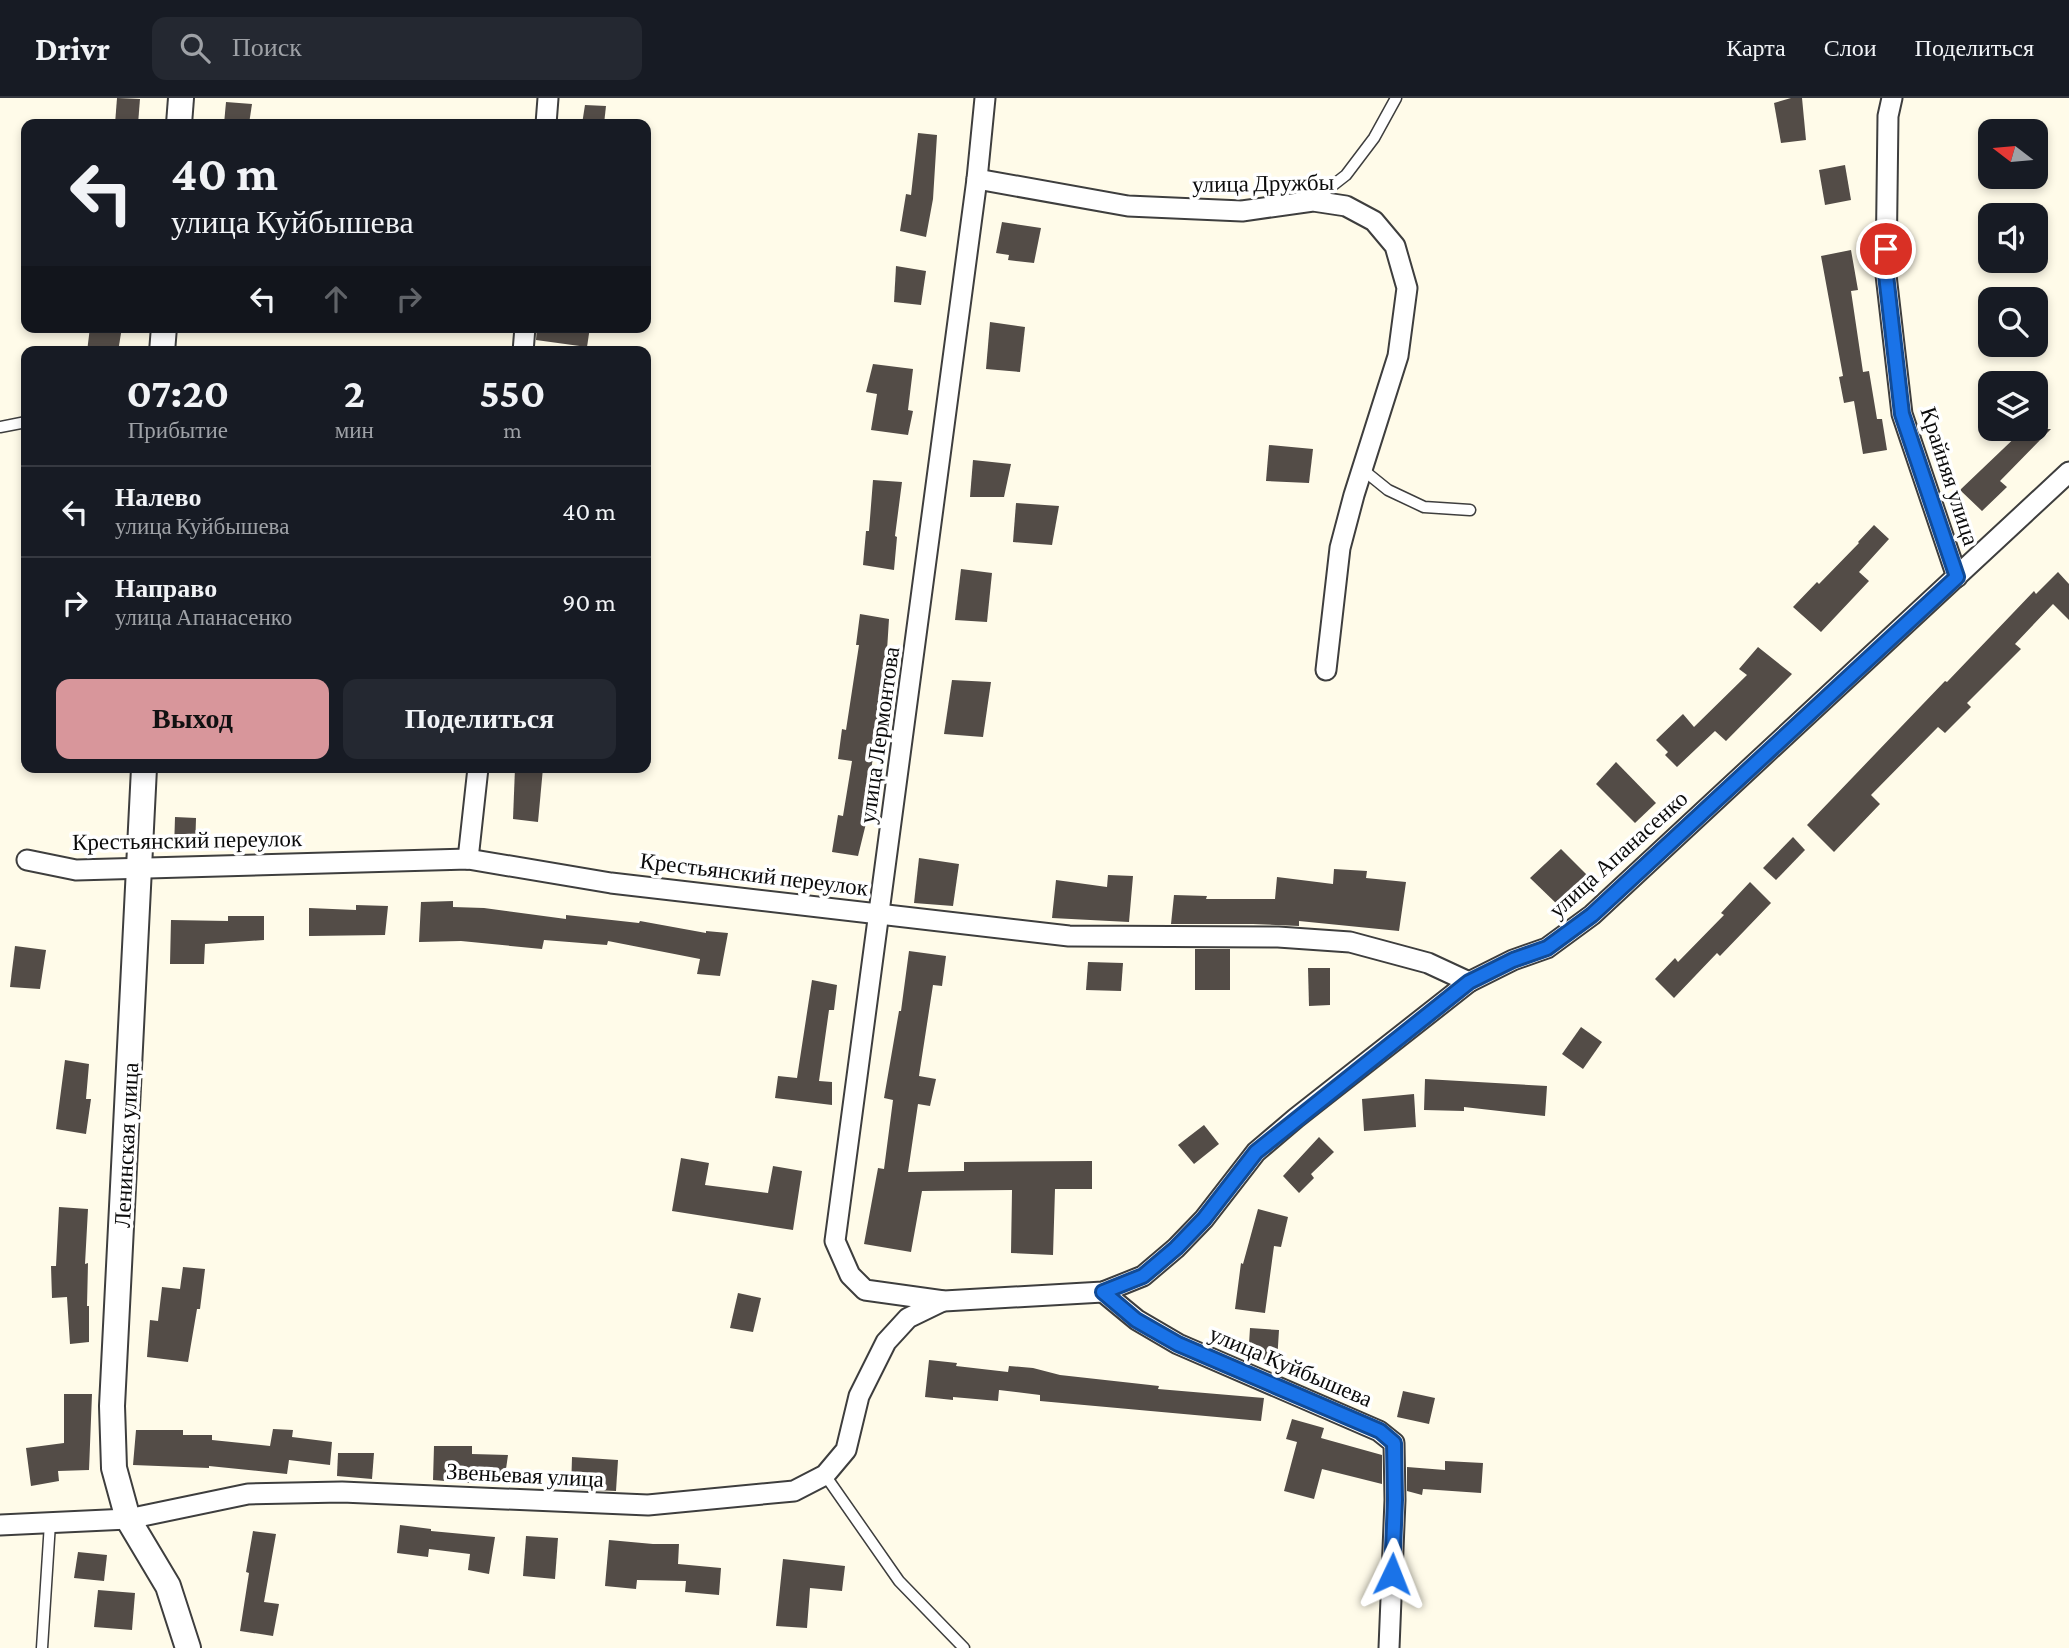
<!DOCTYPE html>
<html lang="ru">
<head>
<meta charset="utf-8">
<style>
	body { margin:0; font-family:"Crimson Pro",serif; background:#242831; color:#f1f3f6; height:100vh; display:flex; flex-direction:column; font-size:26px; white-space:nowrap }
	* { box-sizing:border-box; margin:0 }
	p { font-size:23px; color:#9ea1a6 }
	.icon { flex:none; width:38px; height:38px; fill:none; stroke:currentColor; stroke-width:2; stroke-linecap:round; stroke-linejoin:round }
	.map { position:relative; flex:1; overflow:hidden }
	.sheet { position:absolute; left:21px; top:248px; width:630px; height:427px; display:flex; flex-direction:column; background:#171b24; border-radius:14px; box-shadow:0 4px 10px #0003 }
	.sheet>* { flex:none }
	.banner { position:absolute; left:21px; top:21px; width:630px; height:214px; border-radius:14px; box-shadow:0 4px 10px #0003; background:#171b24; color:#f1f3f6; overflow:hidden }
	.needle { width:46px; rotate:286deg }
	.tools { position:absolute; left:1978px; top:21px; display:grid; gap:14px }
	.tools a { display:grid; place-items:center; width:70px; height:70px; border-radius:14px; background:#171b24; box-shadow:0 4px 10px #0003; font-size:35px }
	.pin { position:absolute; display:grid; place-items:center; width:60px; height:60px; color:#fff; margin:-30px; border:4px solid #fff; border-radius:50%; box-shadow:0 2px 7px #0007 }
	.me { position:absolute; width:77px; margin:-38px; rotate:2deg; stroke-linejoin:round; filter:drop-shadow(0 0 5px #0008) }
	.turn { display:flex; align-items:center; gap:24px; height:147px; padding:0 35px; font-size:32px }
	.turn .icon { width:91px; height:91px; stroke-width:2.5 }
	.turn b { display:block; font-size:49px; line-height:60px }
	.lanes { display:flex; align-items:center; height:66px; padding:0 35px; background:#0003; justify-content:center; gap:35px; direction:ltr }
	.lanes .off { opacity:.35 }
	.eta { display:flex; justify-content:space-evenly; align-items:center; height:119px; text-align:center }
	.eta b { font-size:42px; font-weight:700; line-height:49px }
	.action { display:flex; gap:14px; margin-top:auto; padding:14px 35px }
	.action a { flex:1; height:80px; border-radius:14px; background:#d8969b; color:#111; font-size:28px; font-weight:700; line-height:80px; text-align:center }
	.action a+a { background:#242831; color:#f1f3f6 }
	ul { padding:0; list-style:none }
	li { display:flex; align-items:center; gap:21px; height:91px; padding:0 35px; border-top:2px solid #363941 }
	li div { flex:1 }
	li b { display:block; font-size:26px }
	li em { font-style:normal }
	header { display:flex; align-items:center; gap:42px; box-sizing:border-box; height:98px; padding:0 35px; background:#171b24; border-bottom:2px solid #363941 }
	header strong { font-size:33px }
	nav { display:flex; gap:38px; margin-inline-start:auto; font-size:24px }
	.search { width:490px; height:63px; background:#242831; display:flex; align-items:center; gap:18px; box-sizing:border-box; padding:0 24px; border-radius:14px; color:#9ea1a6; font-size:26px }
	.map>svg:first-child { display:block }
</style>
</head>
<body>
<header>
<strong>Drivr</strong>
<div class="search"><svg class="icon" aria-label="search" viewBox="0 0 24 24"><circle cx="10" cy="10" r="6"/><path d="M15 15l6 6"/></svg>Поиск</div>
<nav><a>Карта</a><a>Слои</a><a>Поделиться</a></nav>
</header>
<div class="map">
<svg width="2069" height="1550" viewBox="0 0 2069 1550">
	<rect width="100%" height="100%" fill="#fffbe9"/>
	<!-- building -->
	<g fill="#534c47">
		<path d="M 117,0 L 140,1 L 138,26 L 115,26 Z"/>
		<path d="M 1791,0 L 1802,0 L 1806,42 L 1781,45 L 1774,5 Z"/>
		<path d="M 226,4 L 252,6 L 249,26 L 224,26 Z"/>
		<path d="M 585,7 L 606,8 L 604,26 L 582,26 Z"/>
		<path d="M 918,35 L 937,37 L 933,101 L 926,139 L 900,133 L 906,96 L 911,97 Z"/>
		<path d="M 1845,67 L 1851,102 L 1825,107 L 1819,72 Z"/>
		<path d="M 1002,124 L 1041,130 L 1034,165 L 1008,162 L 1009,157 L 996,155 Z"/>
		<path d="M 1851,152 L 1858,192 L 1851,193 L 1863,274 L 1869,273 L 1877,321 L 1882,321 L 1887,352 L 1863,356 L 1854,303 L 1844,305 L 1839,279 L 1843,278 L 1821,158 Z"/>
		<path d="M 896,168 L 926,173 L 921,207 L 894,204 Z"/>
		<path d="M 990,224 L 1025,229 L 1020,274 L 986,271 Z"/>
		<path d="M 90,229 L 122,229 L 118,254 L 87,254 Z"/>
		<path d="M 537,229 L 590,229 L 587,249 L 536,242 Z"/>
		<path d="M 873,266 L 913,271 L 908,312 L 913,313 L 908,337 L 871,332 L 877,296 L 866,294 Z"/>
		<path d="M 2024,331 L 2051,331 L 2000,383 L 2007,389 L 1982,413 L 1960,392 Z"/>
		<path d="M 1269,347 L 1313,351 L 1309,385 L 1266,383 Z"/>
		<path d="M 973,362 L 1011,366 L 1004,399 L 970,399 Z"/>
		<path d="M 873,382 L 902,384 L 895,438 L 897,439 L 894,472 L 863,467 L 866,433 L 869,433 Z"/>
		<path d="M 1016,405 L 1059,408 L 1052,447 L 1013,444 Z"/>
		<path d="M 1874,427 L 1889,441 L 1859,474 L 1869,483 L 1821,534 L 1793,509 L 1817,484 L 1819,486 L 1859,445 L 1858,444 Z"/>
		<path d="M 961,471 L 992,475 L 987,524 L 955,522 Z"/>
		<path d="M 2058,474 L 2069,486 L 2069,522 L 2053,506 L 2015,546 L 2021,551 L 1967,605 L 1971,609 L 1945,635 L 1938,629 L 1871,697 L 1880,706 L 1834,754 L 1807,727 L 1945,583 L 1947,584 L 2034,493 L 2036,496 Z"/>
		<path d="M 860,516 L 889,521 L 886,568 L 869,687 L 877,688 L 875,706 L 871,705 L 858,758 L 832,754 L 838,717 L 843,718 L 852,663 L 838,661 L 842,631 L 846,632 L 859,547 L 856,547 Z"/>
		<path d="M 1758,549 L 1792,576 L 1726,643 L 1715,633 L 1677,669 L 1665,657 L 1668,654 L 1656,642 L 1683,616 L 1694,629 L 1747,577 L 1739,571 Z"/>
		<path d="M 952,582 L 991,584 L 983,639 L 944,636 Z"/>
		<path d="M 1616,664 L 1656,705 L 1635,725 L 1596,686 Z"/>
		<path d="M 515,670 L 543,670 L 538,724 L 513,721 Z"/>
		<path d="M 175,719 L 196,720 L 195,752 L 174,752 Z"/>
		<path d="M 1793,739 L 1805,752 L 1776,782 L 1763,770 Z"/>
		<path d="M 1561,751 L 1590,780 L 1560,809 L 1530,780 Z"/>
		<path d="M 919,760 L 959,766 L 953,808 L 914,805 Z"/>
		<path d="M 1334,771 L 1367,773 L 1366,780 L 1406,784 L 1399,833 L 1299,823 L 1299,828 L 1253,826 L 1171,826 L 1174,797 L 1207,798 L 1206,801 L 1275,801 L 1277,779 L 1333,786 Z"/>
		<path d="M 1108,777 L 1133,778 L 1129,824 L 1052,820 L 1056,782 L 1107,789 Z"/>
		<path d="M 1750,784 L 1771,805 L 1720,858 L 1717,855 L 1674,900 L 1655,881 L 1675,860 L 1678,864 L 1724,817 L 1721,815 Z"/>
		<path d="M 453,803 L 453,809 L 484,810 L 566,821 L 566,817 L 639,825 L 640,823 L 706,835 L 706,833 L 728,835 L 720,878 L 697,876 L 700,861 L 608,843 L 607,847 L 544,842 L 542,851 L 461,843 L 419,844 L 421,804 Z"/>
		<path d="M 356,807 L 388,808 L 385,837 L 309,838 L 309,810 L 356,812 Z"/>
		<path d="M 228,818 L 264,818 L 264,842 L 205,846 L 204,866 L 170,866 L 171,822 L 228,823 Z"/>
		<path d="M 15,848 L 46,852 L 40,891 L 10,889 Z"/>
		<rect x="1195" y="851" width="35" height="41"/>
		<path d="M 909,853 L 946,858 L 942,888 L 933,887 L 919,978 L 936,981 L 930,1008 L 918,1006 L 908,1074 L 964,1073 L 964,1064 L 1092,1063 L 1092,1091 L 1055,1091 L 1053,1157 L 1011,1155 L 1012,1092 L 922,1093 L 911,1154 L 864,1146 L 878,1070 L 884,1071 L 893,1002 L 884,1000 L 899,913 L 901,913 Z"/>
		<path d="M 1088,864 L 1123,865 L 1121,893 L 1086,892 Z"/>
		<path d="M 1308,870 L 1330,870 L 1330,907 L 1309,908 Z"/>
		<path d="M 812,882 L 837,887 L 834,912 L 829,912 L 819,983 L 832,984 L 832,1007 L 775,1000 L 778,978 L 797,980 Z"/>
		<path d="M 1581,929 L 1602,944 L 1583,971 L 1562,956 Z"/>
		<path d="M 65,962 L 89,966 L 86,1001 L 91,1001 L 86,1036 L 56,1031 Z"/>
		<path d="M 1425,981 L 1547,988 L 1545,1018 L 1464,1009 L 1464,1013 L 1424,1012 Z"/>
		<path d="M 1414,996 L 1416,1029 L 1364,1033 L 1362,1001 Z"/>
		<path d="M 1204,1027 L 1219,1046 L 1194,1066 L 1178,1047 Z"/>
		<path d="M 1319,1039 L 1334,1054 L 1311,1076 L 1314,1080 L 1299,1095 L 1283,1078 Z"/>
		<path d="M 681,1060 L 709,1065 L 705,1087 L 768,1095 L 773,1068 L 802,1073 L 793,1132 L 672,1113 Z"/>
		<path d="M 59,1109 L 88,1111 L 85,1166 L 88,1165 L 87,1208 L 89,1208 L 89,1244 L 70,1246 L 67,1199 L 52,1200 L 51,1168 L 56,1168 Z"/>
		<path d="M 1258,1111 L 1288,1119 L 1281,1149 L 1274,1148 L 1265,1215 L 1235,1211 L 1241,1165 L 1243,1166 Z"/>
		<path d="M 183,1169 L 205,1171 L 200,1211 L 197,1211 L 188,1264 L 147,1259 L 150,1222 L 158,1223 L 162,1189 L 180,1191 Z"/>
		<path d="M 738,1195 L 761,1200 L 753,1234 L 730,1230 Z"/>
		<path d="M 1250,1230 L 1279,1232 L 1277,1264 L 1248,1262 Z"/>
		<path d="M 929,1262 L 957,1265 L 956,1268 L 1008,1274 L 1009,1268 L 1033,1270 L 1060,1277 L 1159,1288 L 1158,1291 L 1264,1300 L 1261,1323 L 1040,1303 L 1040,1297 L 999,1292 L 998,1303 L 953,1299 L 953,1302 L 925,1299 Z"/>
		<path d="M 1403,1293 L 1435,1300 L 1429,1326 L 1397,1319 Z"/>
		<path d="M 64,1296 L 92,1296 L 89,1372 L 58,1373 L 59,1383 L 31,1388 L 26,1350 L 64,1345 Z"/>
		<path d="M 1292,1321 L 1324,1330 L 1321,1340 L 1382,1357 L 1382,1386 L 1322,1371 L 1314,1401 L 1284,1393 L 1297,1344 L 1286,1341 Z"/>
		<path d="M 273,1331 L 293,1332 L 292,1339 L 332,1344 L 330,1367 L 289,1362 L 287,1376 L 209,1368 L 209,1370 L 133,1367 L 136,1332 L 183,1332 L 183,1337 L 212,1337 L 212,1342 L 270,1348 Z"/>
		<path d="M 434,1348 L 472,1348 L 472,1356 L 508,1357 L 504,1385 L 469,1382 L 469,1385 L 433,1382 Z"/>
		<path d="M 338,1355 L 374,1355 L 372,1381 L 337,1378 Z"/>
		<path d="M 572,1359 L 618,1362 L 616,1393 L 571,1391 Z"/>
		<path d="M 1445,1363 L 1483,1365 L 1481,1395 L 1423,1391 L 1422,1397 L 1407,1393 L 1407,1369 L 1445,1372 Z"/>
		<path d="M 400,1427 L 431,1431 L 431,1433 L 495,1439 L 489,1476 L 468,1472 L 470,1456 L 429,1451 L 428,1459 L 397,1455 Z"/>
		<path d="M 253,1433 L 276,1436 L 264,1504 L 279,1506 L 273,1538 L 240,1533 L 249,1475 L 246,1474 Z"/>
		<path d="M 526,1438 L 558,1440 L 555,1481 L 523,1478 Z"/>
		<path d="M 609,1442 L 653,1446 L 679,1446 L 678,1466 L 721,1470 L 719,1497 L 685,1494 L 686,1483 L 637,1482 L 636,1491 L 605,1488 Z"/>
		<path d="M 78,1454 L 107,1457 L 104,1483 L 74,1480 Z"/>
		<path d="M 783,1461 L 845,1468 L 842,1493 L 810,1490 L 807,1530 L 776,1528 Z"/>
		<path d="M 98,1492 L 135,1495 L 132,1532 L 94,1529 Z"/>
	</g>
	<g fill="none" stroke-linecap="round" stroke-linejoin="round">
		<!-- service casing -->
		<g stroke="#3e3e3e" stroke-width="13">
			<g id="service">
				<path d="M 1314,102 L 1346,77 L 1374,40 L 1396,0"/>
				<path d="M 0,329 L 26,324"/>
				<path d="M 1362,371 L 1388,392 L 1424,409 L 1470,412"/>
				<path d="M 825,1377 L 899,1483 L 964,1550"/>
				<path d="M 42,1550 L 50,1425"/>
			</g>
		</g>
		<!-- minor casing -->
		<g stroke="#3e3e3e" stroke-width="23">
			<g id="minor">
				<path d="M 985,0 L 977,81 L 835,1143 L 850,1177 L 865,1192 L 944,1203 L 1103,1194 L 1143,1178 L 1176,1150 L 1204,1121 L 1256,1054 L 1296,1020 L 1469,884 L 1513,862 L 1547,850 L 1592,817 L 2069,374"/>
				<path d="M 1892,0 L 1888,18 L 1886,177 L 1902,316 L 1957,479"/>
				<path d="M 546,26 L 548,0"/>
				<path d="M 977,81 L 1128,108 L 1242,113 L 1313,103 L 1346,108 L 1374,123 L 1395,148 L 1407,190 L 1398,258 L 1354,397 L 1340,450 L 1326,572"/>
				<path d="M 523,254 L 525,229"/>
				<path d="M 468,761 L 478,670"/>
				<path d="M 27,762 L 76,772 L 468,761 L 611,785 L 1069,838 L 1278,839 L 1350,844 L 1428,865 L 1469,884"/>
				<path d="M 1103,1194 L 1137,1222 L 1178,1246 L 1379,1333 L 1394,1345 L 1395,1402 L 1389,1550"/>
				<path d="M 0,1427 L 128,1421 L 248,1396 L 342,1394 L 648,1407 L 794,1393 L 825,1377 L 846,1352 L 859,1298 L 886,1244 L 908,1220 L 943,1203"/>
			</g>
		</g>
		<!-- tertiary casing -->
		<g stroke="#3e3e3e" stroke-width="28">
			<g id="tertiary">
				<path d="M 179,26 L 181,0"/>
				<path d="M 162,254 L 164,229"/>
				<path d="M 144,670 L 112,1308 L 114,1370 L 128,1421 L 168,1488 L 188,1550"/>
			</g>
		</g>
		<!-- service -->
		<use href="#service" stroke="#fff" stroke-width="10"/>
		<!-- minor -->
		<use href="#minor" stroke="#fff" stroke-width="19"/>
		<!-- tertiary -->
		<use href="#tertiary" stroke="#fff" stroke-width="24"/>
	</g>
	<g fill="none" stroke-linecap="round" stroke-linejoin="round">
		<!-- route casing -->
		<g stroke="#114b97" stroke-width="18">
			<path id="route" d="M 1392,1476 L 1395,1402 L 1394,1345 L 1380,1333 L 1178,1246 L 1136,1222 L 1103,1194 L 1143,1178 L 1176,1150 L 1204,1121 L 1256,1054 L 1469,884 L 1513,862 L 1547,850 L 1592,817 L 1957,479 L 1902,316 L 1886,177 L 1886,151"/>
		</g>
		<!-- route -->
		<use href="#route" stroke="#1a73e8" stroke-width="12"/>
	</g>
	<g text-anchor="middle" stroke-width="7" stroke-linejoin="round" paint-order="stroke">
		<!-- street labels -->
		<g font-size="23" fill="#0b0b0b" stroke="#fff">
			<text transform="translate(1263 85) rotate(-1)" y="8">улица Дружбы</text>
			<text transform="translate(1950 378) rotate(72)" y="8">Крайняя улица</text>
			<text transform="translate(879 637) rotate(-82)" y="8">улица Лермонтова</text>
			<text transform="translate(187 742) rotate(-1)" y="8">Крестьянский переулок</text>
			<text transform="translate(1618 756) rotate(-42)" y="8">улица Апанасенко</text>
			<text transform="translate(754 776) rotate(7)" y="8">Крестьянский переулок</text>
			<text transform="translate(126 1047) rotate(-87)" y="8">Ленинская улица</text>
			<text transform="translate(1291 1268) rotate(23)" y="8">улица Куйбышева</text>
			<text transform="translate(525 1377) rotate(3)" y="8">Звеньевая улица</text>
		</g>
	</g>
</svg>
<div class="tools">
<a><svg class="needle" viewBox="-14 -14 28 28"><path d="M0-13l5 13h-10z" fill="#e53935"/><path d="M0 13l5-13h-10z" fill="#9ea1a6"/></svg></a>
<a><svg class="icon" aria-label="sound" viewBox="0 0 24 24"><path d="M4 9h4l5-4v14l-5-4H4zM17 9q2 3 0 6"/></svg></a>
<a><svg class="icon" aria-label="search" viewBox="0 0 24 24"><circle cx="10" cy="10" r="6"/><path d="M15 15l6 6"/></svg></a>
<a><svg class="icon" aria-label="layers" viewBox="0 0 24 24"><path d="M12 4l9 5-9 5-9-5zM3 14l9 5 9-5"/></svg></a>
</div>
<div class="pin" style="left:1886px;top:151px;background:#d93025"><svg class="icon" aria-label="arrive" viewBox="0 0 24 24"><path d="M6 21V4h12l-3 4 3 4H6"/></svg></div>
<svg class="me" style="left:1392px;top:1476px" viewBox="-20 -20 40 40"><path d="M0-17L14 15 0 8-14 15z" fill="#1a73e8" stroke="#fff" stroke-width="4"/></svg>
<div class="banner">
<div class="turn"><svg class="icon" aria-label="left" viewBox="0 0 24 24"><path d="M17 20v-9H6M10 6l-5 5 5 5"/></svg><div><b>40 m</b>улица Куйбышева</div></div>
<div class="lanes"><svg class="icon" aria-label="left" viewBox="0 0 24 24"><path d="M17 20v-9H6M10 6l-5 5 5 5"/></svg><svg class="icon off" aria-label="ahead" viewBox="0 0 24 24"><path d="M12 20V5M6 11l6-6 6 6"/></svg><svg class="icon off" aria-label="right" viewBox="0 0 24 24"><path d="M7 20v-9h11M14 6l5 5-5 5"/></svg></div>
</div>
<section class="sheet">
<div class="eta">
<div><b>07:20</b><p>Прибытие</p></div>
<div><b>2</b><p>мин</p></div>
<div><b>550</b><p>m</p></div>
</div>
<ul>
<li><svg class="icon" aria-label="left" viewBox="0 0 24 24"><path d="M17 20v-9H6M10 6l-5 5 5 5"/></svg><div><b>Налево</b><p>улица Куйбышева</p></div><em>40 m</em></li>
<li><svg class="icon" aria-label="right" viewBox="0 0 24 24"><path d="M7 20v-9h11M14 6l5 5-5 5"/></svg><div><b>Направо</b><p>улица Апанасенко</p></div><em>90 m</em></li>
</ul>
<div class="action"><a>Выход</a><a>Поделиться</a></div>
</section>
</div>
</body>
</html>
